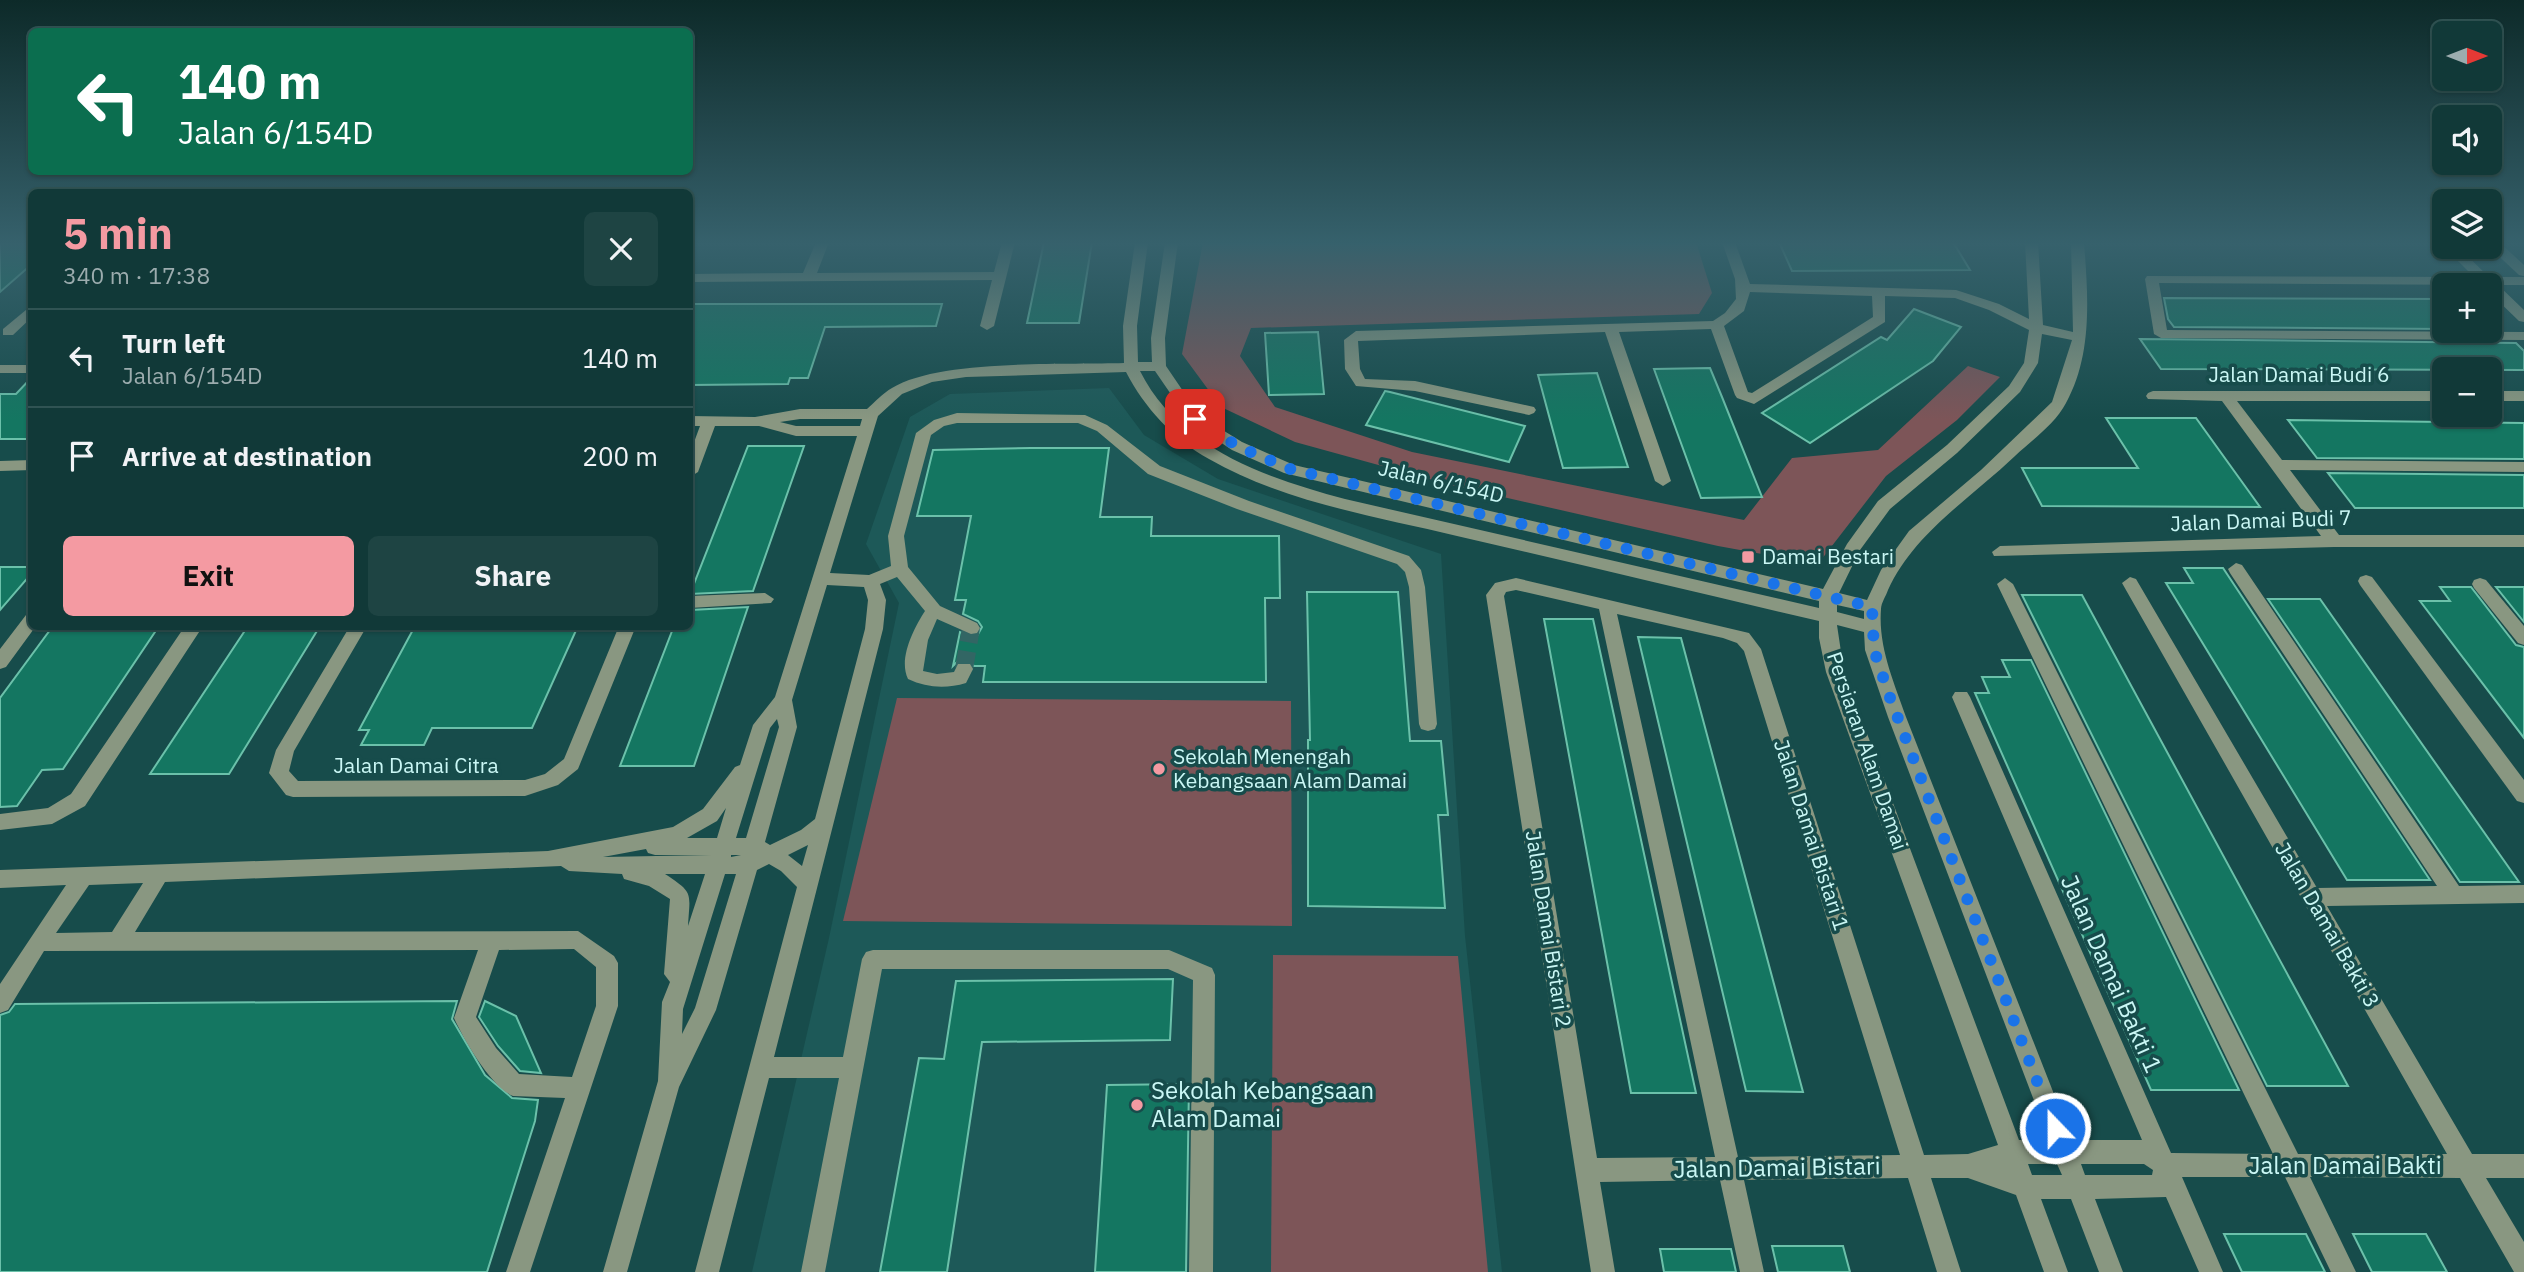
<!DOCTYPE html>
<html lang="en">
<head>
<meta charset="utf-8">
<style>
	body { margin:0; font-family:"IBM Plex Sans",sans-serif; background:#1e4443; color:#f1f3f6; height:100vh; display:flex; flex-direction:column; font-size:26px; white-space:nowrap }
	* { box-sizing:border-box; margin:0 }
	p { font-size:23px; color:#9cacae }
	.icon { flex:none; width:38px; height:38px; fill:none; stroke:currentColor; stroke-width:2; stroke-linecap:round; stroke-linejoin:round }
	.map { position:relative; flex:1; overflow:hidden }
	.drawer { position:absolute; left:28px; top:189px; width:665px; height:441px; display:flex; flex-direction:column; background:#113938; border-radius:10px; box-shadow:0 2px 5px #0004,0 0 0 2px #305353 }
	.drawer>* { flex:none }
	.guide { position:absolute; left:28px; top:28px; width:665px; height:147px; border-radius:10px; box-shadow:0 2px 5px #0004,0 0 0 2px #305353; background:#0b6e4f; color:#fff; overflow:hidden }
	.needle { width:46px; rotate:90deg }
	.tools { position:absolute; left:2432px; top:21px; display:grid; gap:14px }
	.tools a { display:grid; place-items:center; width:70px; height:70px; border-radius:10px; background:#113938; box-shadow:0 2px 5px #0004,0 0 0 2px #305353; font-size:35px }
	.pin { position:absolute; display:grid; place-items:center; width:60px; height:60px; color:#fff; margin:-30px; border-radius:14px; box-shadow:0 4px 10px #0006 }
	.me { position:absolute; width:77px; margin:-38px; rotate:338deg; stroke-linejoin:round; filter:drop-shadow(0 0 5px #0008) }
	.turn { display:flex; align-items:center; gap:24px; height:147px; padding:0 35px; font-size:32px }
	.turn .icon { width:91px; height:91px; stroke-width:2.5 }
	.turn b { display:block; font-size:49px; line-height:60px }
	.round { display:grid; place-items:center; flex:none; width:74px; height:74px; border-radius:10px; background:#1e4443 }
	.overview { display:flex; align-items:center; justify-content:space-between; height:119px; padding:0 35px }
	h1 { font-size:42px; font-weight:800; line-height:52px; color:#f49aa2 }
	.action { display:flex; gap:14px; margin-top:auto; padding:14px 35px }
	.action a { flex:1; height:80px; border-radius:10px; background:#f49aa2; color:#111; font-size:28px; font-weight:800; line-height:80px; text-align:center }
	.action a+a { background:#1e4443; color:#f1f3f6 }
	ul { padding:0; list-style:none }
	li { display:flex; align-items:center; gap:21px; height:98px; padding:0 35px; border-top:2px solid #305353 }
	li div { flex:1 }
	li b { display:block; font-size:26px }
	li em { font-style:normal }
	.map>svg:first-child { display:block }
</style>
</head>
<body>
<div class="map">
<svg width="2524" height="1272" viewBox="0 0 2524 1272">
	<rect width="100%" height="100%" fill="#174c4b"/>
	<!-- built -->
	<path fill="#1d5958" d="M 1109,388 L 1144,435 L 1218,479 L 1441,554 L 1465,936 L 1502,1272 L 752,1272 L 829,938 L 899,603 L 866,544 L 910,417 L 950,394 Z"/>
	<!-- green -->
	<g fill="#7d5558">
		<path d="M 1203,242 L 1696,242 L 1712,293 L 1699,314 L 1251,328 L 1240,356 L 1275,407 L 1412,452 L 1744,520 L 1792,458 L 1878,450 L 1968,366 L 2000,377 L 1957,420 L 1886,476 L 1818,564 L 1718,546 L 1451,485 L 1295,442 L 1221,407 L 1182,354 Z"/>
		<path d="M 897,698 L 1291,701 L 1292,926 L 843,921 Z"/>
		<path d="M 1273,955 L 1458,956 L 1488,1272 L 1271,1272 Z"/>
	</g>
	<!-- building -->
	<g fill="#147661" stroke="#6bc1aa" stroke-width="2">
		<path d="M 0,242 L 32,242 L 32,264 L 0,292 Z"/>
		<path d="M 1044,242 L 1092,242 L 1079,323 L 1027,323 Z"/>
		<path d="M 1779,242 L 1953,242 L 1970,270 L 1792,271 Z"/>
		<path d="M 2164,298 L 2445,299 L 2445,329 L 2174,327 L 2168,319 Z"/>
		<path d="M 694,304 L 942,304 L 936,326 L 825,327 L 808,378 L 790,378 L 788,384 L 690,385 L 690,315 Z"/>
		<path d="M 1914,309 L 1961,327 L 1933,361 L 1810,443 L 1762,413 L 1881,337 L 1887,340 Z"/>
		<path d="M 1318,332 L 1324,394 L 1269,395 L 1265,333 Z"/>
		<path d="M 2140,339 L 2516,343 L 2524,351 L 2524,370 L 2161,369 Z"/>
		<path d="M 1710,368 L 1722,397 L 1762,497 L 1701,498 L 1654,369 Z"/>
		<path d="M 1597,373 L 1628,467 L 1563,468 L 1538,375 Z"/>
		<path d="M 32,377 L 32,439 L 0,439 L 0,394 L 16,394 Z"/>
		<path d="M 1385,391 L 1390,392 L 1525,426 L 1509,462 L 1366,425 Z"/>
		<path d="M 2106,418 L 2196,418 L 2260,507 L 2042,506 L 2022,468 L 2138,468 Z"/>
		<path d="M 2288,420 L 2524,423 L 2524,459 L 2317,458 Z"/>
		<path d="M 748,446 L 804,446 L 753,591 L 690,594 Z"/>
		<path d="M 1031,448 L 1109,448 L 1100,517 L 1152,517 L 1151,536 L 1279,536 L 1280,598 L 1265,598 L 1266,682 L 983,682 L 985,666 L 974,666 L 970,661 L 958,661 L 953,666 L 960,632 L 970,636 L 977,636 L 982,627 L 978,621 L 963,614 L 966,600 L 955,600 L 971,516 L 917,516 L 933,450 Z"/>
		<path d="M 2328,473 L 2524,475 L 2524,508 L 2355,508 Z"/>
		<path d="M 0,567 L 32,567 L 32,573 L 0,610 Z"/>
		<path d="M 2184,568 L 2223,568 L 2430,880 L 2347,880 L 2166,583 L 2193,583 Z"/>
		<path d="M 2440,587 L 2471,587 L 2516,645 L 2524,647 L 2524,738 L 2420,601 L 2450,601 Z"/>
		<path d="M 2496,587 L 2524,587 L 2524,622 Z"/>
		<path d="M 1307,592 L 1398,592 L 1410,741 L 1441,741 L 1448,815 L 1438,815 L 1445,908 L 1308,906 L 1308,740 L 1310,740 Z"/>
		<path d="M 2022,595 L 2082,595 L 2348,1086 L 2267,1086 Z"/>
		<path d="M 2268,599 L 2320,599 L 2519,882 L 2460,882 Z"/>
		<path d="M 748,607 L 694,766 L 620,766 L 674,626 L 690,626 L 690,610 Z"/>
		<path d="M 1544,619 L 1593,619 L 1696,1093 L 1631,1093 Z"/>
		<path d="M 53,626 L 159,626 L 63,769 L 42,770 L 17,806 L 0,807 L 0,698 Z"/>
		<path d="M 248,626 L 320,626 L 229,774 L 150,774 Z"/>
		<path d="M 415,626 L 578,626 L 532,728 L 432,728 L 424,745 L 361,745 L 369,730 L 359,730 Z"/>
		<path d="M 1638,637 L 1681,638 L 1803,1092 L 1746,1091 Z"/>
		<path d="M 2002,660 L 2031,660 L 2239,1090 L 2151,1090 L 1975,693 L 1989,693 L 1982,677 L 2010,677 Z"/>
		<path d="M 1173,979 L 1170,1040 L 982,1042 L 947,1272 L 880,1272 L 919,1058 L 944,1059 L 956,981 Z"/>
		<path d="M 457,1001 L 452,1019 L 485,1075 L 512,1098 L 538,1100 L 535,1121 L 487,1272 L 0,1272 L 0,1015 L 9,1012 L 15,1004 Z"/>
		<path d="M 485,1001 L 516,1016 L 541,1073 L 520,1071 L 498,1046 L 479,1017 Z"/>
		<path d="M 1189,1084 L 1186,1272 L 1095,1272 L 1107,1085 Z"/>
		<path d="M 2224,1234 L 2306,1234 L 2325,1272 L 2242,1272 Z"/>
		<path d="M 2353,1234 L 2426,1234 L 2447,1272 L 2372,1272 Z"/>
		<path d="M 1772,1246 L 1843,1246 L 1850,1272 L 1778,1272 Z"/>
		<path d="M 1660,1249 L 1731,1249 L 1736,1272 L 1664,1272 Z"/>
	</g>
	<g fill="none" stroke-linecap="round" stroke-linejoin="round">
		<!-- minor-tunnel -->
		<path stroke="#326664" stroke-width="18" stroke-dasharray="18 9" stroke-linecap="butt" d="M 964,669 L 971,628"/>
		<!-- minor -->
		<g fill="#899781" fill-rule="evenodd">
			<path d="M 816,242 L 829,242 L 817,273 L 994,272 L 1002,242 L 1015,242 L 994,326 L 987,330 L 980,326 L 992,280 L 690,282 L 690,274 L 803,273 Z"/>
			<path d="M 1135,242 L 1148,242 L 1137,326 L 1138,362 L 1152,362 L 1151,338 L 1165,242 L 1178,242 L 1165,338 L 1166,366 L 1200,416 L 1242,442 L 1294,465 L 1823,589 L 1847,544 L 1878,501 L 1947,445 L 2009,386 L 2024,363 L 2029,330 L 1989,310 L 1955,298 L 1885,296 L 1885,322 L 1754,404 L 1737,398 L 1735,395 L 1711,329 L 1619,332 L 1671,481 L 1663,486 L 1655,481 L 1605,332 L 1358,341 L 1360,369 L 1365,379 L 1415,381 L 1534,407 L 1536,410 L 1534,413 L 1529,415 L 1415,391 L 1356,386 L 1345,369 L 1344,340 L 1356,331 L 1713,321 L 1725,313 L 1736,299 L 1735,279 L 1722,242 L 1735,242 L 1750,284 L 1956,290 L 1999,304 L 2029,319 L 2025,242 L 2038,242 L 2043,325 L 2073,332 L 2071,242 L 2084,242 C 2088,295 2093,354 2066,403 C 2055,424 2032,440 2015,456 C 1971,498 1914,533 1888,590 C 1886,596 1881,603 1881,609 C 1878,647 1894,682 1906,717 L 2072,1140 L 2142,1140 L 1952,697 L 1955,692 L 1967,692 L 1970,697 L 2171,1153 L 2273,1154 L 1997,584 L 2005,578 L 2013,584 L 2298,1154 L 2447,1154 L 2122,583 L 2130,577 L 2136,579 L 2317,888 L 2437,886 L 2230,573 L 2228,569 L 2236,563 L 2242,565 L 2459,886 L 2524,885 L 2524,903 L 2327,906 L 2472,1154 L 2524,1154 L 2524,1178 L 2486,1178 L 2524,1242 L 2524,1272 L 2514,1272 L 2460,1178 L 2310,1177 L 2356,1272 L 2331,1272 L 2285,1177 L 2182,1177 L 2223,1272 L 2199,1272 L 2166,1197 L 2095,1199 L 2123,1272 L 2099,1272 L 2071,1199 L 2041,1199 L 2068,1272 L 2044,1272 L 2016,1195 L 1968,1178 L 1931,1178 L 1961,1272 L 1937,1272 L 1908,1178 L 1744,1180 L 1764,1272 L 1740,1272 L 1720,1180 L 1600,1182 L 1615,1272 L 1591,1272 L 1486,595 L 1495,583 L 1516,578 L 1749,633 L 1761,649 L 1924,1155 L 1968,1154 L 1998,1145 L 1826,672 L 1819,638 L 1819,621 C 1699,593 1578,564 1457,536 C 1374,516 1284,502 1209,459 C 1174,440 1144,407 1126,372 L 966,377 L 932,382 L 902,394 L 878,416 L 830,573 L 869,575 L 891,566 L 888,536 L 916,433 L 934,420 L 957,413 L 1085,415 L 1107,425 L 1160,466 L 1249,501 L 1409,556 L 1421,570 L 1425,587 L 1437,724 L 1435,729 L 1428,731 L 1421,729 L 1419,724 L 1409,587 L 1405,572 L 1397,564 L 1237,509 L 1148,474 L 1097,431 L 1078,423 L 957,423 L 944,426 L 931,435 L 904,536 L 908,567 L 940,606 L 977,623 L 980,628 L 977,633 L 971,634 L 937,619 L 928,640 L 923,671 L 937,674 L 954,672 L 958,664 L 970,664 L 973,669 L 966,683 C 946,689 927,688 908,679 C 898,659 914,628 925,611 L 897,577 L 880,584 L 886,600 L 883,629 L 774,1057 L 843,1057 L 862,959 L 866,952 L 873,950 L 1169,950 L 1212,968 L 1215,975 L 1213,1272 L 1189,1272 L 1193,980 L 1168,969 L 882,969 L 825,1272 L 801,1272 L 839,1078 L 769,1078 L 719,1272 L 695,1272 L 797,887 L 781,871 L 769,864 L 757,870 L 716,1010 L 679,1087 L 627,1272 L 603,1272 L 658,1081 L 662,1002 L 670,982 L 664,974 L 670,899 L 649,886 L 624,879 L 622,874 L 569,871 L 561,866 L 165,882 L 135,932 L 578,931 L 614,956 L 618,963 L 618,1006 L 530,1272 L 506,1272 L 565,1098 L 513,1096 C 491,1087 464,1040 454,1018 L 478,950 L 44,951 L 8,1010 L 0,1013 L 0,984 L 66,885 L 0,888 L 0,870 L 548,851 L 673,827 L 703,809 L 735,767 L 740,765 L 753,725 L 775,697 L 857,436 L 796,436 L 759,426 L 715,426 L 698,472 L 690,477 L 690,453 L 700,426 L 690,426 L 690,416 L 755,417 L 800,409 L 867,409 C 875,402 883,393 892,388 C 939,359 1066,365 1124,363 L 1123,326 ZM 1750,292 L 1872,296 L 1873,317 L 1752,393 L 1748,392 L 1724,326 L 1744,311 ZM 2042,334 L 2072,340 L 2052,402 L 1981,470 L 1909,531 L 1881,570 L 1867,600 L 1839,593 L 1860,550 L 1890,509 L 1957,453 L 2020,392 L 2038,363 ZM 1140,371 L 1155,371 L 1190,422 L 1232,450 L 1284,473 L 1819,601 L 1819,608 L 1345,499 C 1267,478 1179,449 1140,371 ZM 800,419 L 862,419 L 860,426 L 796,426 L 780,422 ZM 827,585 L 864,587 L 868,600 L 865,629 L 815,819 L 801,830 L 770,845 L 765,842 L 797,727 L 792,700 ZM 1516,590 L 1599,609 L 1715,1157 L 1597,1158 L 1504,596 L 1506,592 ZM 1837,605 L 1864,611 L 1864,619 L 1837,612 ZM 1617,614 L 1723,638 L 1737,643 L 1744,651 L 1900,1155 L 1738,1157 ZM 1837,625 L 1864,632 L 1865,650 L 1888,717 L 2049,1140 L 2019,1140 L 1844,672 ZM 777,719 L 779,727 L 746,838 L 736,838 L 770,728 ZM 726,808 L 717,838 L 687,838 L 717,821 ZM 808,845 L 802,866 L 788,855 ZM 646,849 L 648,853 L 655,855 L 711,855 L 603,857 ZM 731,855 L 741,855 L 731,857 ZM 665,874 L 705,874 L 688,926 C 690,892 694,893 665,874 ZM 725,874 L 736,874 L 695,1008 L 682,1034 L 683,1009 ZM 143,883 L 112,932 L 56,933 L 89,885 ZM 574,949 L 596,967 L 596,1006 L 572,1077 L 519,1074 L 496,1048 L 476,1017 L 499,950 ZM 2028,1164 L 2057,1164 L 2062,1175 L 2032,1175 ZM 2081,1164 L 2144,1164 L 2153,1170 L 2152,1175 L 2085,1175 Z"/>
			<path d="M 2490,242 L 2499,242 L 2524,265 L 2524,276 L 2519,275 L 2489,247 Z"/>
			<path d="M 2444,247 L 2458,247 L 2489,277 L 2524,277 L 2524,285 L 2498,285 L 2524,310 L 2524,322 L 2519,321 L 2490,293 L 2490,285 L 2159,283 L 2167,330 L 2524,332 L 2524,340 L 2161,338 L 2154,334 L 2145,279 L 2147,276 L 2474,277 Z"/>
			<path d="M 32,305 L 32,317 L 13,335 L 3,335 L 3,329 Z"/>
			<rect x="0" y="365" width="32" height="8"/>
			<path d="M 2153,391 L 2445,391 L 2445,401 L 2237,401 L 2282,460 L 2524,462 L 2524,472 L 2290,470 L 2339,535 L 2524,535 L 2524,547 L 2334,547 L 1994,556 L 1992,552 L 2000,546 L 2321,536 L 2222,401 L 2148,399 L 2146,396 L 2148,393 Z"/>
			<rect x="2490" y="391" width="34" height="10"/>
			<path d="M 32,460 L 32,470 L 0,471 L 0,461 Z"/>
			<path d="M 2366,575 L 2372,577 L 2524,780 L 2524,803 L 2517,801 L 2360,585 L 2358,581 L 2360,577 Z"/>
			<path d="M 2480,578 L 2486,580 L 2524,626 L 2524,645 L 2518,643 L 2474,588 L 2472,584 L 2474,580 Z"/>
			<path d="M 765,593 L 774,599 L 771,603 L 690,608 L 690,596 Z"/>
			<path d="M 32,613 L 32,626 L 36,626 L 6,667 L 0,669 L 0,649 L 26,615 Z"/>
			<path d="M 185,626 L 203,626 L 85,806 L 52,824 L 0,830 L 0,814 L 48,808 L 71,794 Z"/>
			<path d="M 350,626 L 367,626 L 294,751 L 289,771 L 298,781 L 525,780 L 545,774 L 564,759 L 619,626 L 636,626 L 578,769 L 558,785 L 525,796 L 293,797 L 286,795 L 269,773 L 276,750 Z"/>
		</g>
	</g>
	<!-- sky -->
	<linearGradient id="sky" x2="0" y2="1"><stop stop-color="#0d2a29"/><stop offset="0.58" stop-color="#36616c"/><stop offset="1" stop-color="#36616c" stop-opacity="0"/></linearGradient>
	<rect width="2524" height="420" fill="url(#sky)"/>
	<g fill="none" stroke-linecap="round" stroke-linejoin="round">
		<!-- route -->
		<path stroke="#1a73e8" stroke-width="12" stroke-dasharray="0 21.6" d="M 1195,419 L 1237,446 L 1290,469 L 1872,607 L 1874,650 L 1889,695 L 2055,1128"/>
	</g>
	<!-- markers -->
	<g fill="#f49aa2" stroke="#174c4b" stroke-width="2.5">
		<rect x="1741" y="550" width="14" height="14" rx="3.5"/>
		<circle cx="1159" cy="769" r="7"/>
		<circle cx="1137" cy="1105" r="7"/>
	</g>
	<g text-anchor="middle" stroke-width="7" stroke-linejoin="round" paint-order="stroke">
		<!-- street labels -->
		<g font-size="21" fill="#caf7f5" stroke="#174c4b">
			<text x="2299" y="382">Jalan Damai Budi 6</text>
			<text transform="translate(1441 482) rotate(13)" y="7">Jalan 6/154D</text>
			<text transform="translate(2261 521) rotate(-2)" y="7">Jalan Damai Budi 7</text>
			<text transform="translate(1867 751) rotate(71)" y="7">Persiaran Alam Damai</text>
			<text x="416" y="773">Jalan Damai Citra</text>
			<text transform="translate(1811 835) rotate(72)" y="7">Jalan Damai Bistari 1</text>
			<text transform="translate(2327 925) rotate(60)" y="7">Jalan Damai Bakti 3</text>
			<text transform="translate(1548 929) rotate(81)" y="7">Jalan Damai Bistari 2</text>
		</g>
		<!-- poi labels -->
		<g font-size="21" fill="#caf7f5" stroke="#174c4b" text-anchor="start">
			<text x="1762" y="564">Damai Bestari</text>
			<text x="1173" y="764">Sekolah Menengah<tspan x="1173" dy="24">Kebangsaan Alam Damai</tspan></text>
		</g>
		<!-- near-street labels -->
		<g font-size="24" fill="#caf7f5" stroke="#174c4b">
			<text transform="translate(2111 974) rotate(66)" y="8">Jalan Damai Bakti 1</text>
			<text x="2345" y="1174">Jalan Damai Bakti</text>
			<text transform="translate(1777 1168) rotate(-1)" y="8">Jalan Damai Bistari</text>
		</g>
		<!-- near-poi labels -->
		<g font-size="24" fill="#caf7f5" stroke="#174c4b" text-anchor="start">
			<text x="1151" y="1099">Sekolah Kebangsaan<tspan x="1151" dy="28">Alam Damai</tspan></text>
		</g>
	</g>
</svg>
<div class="tools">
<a><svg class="needle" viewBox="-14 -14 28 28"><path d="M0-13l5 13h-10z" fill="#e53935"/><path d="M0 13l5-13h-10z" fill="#9cacae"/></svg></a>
<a><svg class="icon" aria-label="sound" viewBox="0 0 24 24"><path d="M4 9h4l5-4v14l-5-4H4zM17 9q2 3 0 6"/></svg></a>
<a><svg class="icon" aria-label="layers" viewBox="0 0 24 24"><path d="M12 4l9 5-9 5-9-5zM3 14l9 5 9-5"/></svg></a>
<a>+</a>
<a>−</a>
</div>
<div class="pin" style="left:1195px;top:419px;background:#d93025"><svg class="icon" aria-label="arrive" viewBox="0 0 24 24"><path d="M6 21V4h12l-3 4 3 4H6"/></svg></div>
<svg class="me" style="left:2055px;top:1128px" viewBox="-20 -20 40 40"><circle r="17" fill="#1a73e8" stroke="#fff" stroke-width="3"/><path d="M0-11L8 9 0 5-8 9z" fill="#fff"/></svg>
<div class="guide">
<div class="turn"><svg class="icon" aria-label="left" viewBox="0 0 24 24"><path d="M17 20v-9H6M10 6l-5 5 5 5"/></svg><div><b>140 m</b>Jalan 6/154D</div></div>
</div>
<section class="drawer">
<div class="overview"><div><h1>5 min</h1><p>340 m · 17:38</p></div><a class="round"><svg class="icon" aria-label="close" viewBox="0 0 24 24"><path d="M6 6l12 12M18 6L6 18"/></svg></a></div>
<ul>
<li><svg class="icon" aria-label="left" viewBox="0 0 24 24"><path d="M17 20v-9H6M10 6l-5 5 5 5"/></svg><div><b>Turn left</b><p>Jalan 6/154D</p></div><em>140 m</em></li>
<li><svg class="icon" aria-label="arrive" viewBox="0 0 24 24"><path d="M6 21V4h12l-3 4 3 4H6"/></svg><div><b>Arrive at destination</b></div><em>200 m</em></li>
</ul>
<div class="action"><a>Exit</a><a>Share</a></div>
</section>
</div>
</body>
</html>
